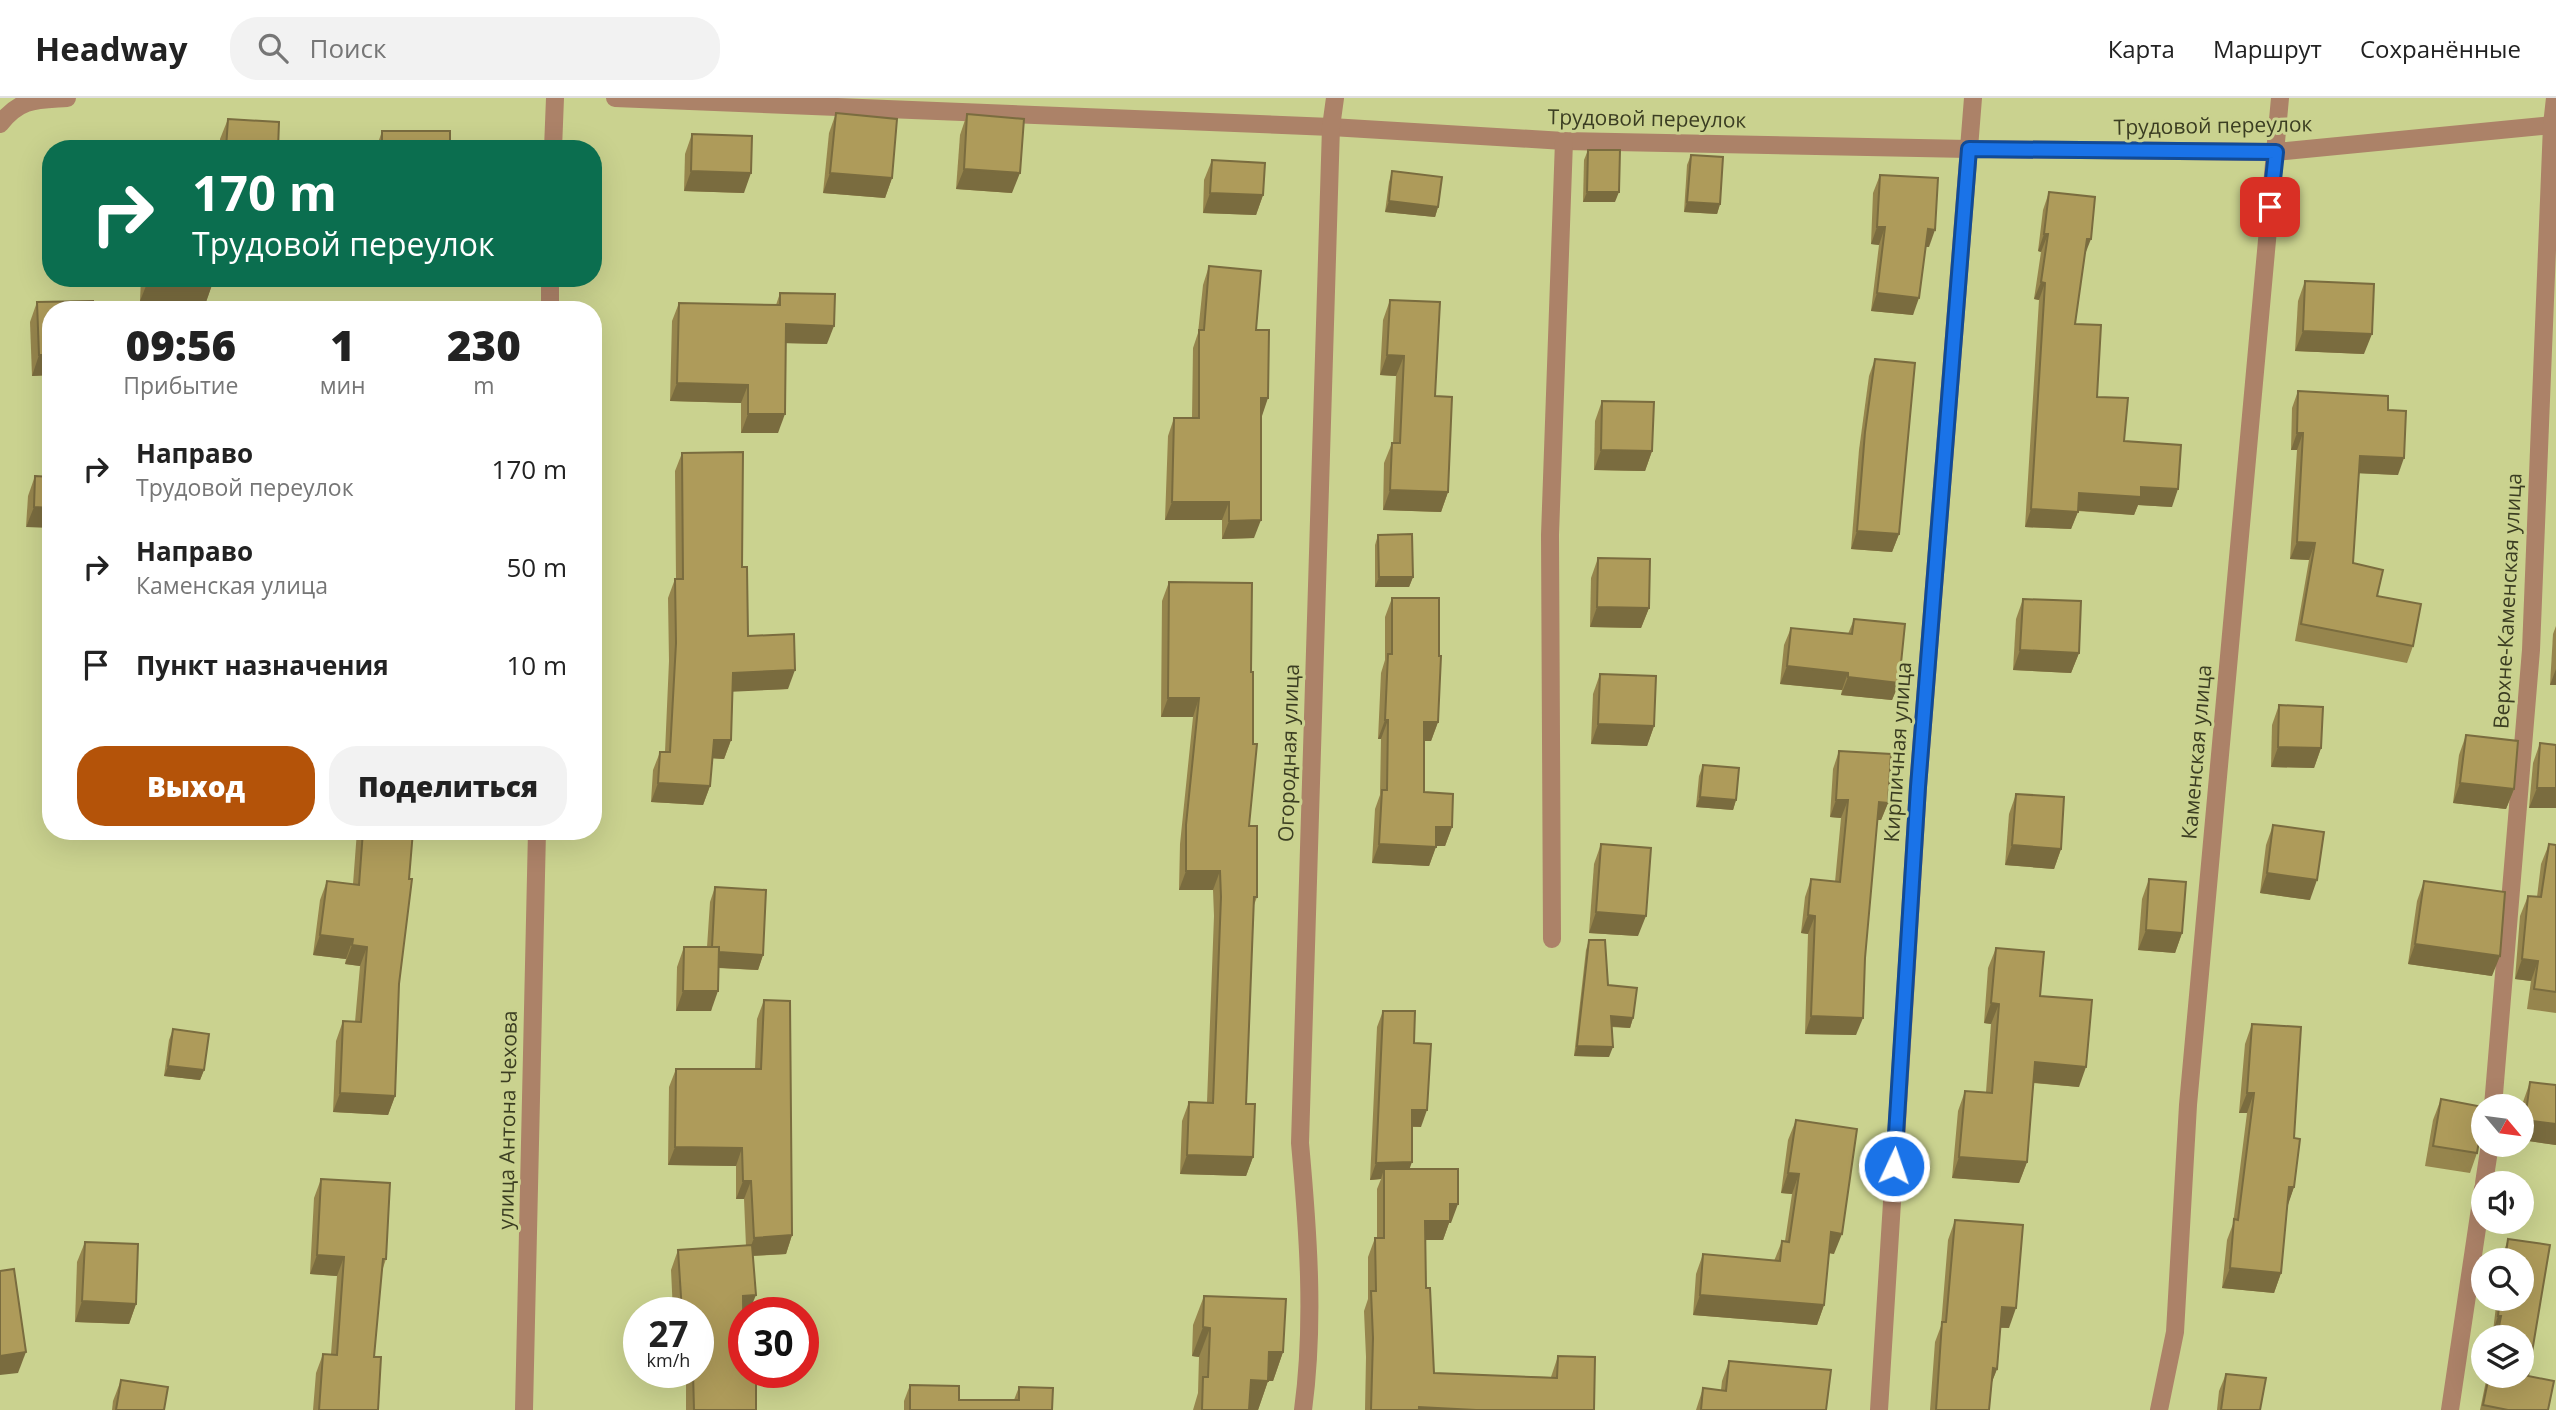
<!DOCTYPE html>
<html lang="ru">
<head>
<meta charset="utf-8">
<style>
	body { margin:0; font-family:"Open Sans",sans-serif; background:#f2f2f2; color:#222; height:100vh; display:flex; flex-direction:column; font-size:26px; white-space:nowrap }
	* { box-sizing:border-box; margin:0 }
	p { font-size:23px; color:#767676 }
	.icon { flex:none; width:38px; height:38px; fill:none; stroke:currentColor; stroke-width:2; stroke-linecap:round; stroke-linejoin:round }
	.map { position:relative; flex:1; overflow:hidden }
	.details { position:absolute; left:42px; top:203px; width:560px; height:539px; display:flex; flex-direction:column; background:#fff; border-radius:28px; box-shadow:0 7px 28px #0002 }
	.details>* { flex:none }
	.banner { position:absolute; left:42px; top:42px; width:560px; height:147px; border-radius:28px; box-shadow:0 7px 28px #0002; background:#0b6e4f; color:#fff; overflow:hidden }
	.needle { width:46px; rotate:119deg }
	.buttons { position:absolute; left:2471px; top:996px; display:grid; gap:14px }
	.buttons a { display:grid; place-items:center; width:63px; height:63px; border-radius:50%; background:#fff; box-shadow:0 7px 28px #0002; font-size:35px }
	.speed { position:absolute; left:623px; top:1199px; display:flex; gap:14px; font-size:35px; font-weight:700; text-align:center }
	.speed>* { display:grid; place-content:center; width:91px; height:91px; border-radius:50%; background:#fff; box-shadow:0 7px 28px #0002; line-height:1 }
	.speed small { font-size:18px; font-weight:400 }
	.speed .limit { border:10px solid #d22; background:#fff; color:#111 }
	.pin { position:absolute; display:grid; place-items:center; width:60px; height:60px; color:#fff; margin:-30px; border-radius:14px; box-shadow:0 4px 10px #0006 }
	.me { position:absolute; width:77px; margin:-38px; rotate:3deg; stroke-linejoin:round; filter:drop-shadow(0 0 5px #0008) }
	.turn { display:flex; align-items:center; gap:24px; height:147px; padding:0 35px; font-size:32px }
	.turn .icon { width:91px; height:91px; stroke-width:2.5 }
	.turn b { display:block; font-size:49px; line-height:60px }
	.eta { display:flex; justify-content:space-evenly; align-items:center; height:119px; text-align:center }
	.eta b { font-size:42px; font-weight:800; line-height:49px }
	.primary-button { display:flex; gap:14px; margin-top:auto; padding:14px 35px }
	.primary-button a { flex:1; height:80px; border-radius:28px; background:#b45309; color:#fff; font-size:28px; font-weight:800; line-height:80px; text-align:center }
	.primary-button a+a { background:#f2f2f2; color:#222 }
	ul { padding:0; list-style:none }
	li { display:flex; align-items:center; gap:21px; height:98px; padding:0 35px }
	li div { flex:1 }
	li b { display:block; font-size:26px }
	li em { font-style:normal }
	header { display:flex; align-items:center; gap:42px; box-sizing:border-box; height:98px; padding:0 35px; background:#fff; border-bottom:2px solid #e0e0e0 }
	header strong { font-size:33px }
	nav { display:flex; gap:38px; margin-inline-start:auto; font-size:24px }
	.search { width:490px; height:63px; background:#f2f2f2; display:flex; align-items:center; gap:18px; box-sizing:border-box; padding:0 24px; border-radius:28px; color:#767676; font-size:26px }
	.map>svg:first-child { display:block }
</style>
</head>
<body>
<header>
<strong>Headway</strong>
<div class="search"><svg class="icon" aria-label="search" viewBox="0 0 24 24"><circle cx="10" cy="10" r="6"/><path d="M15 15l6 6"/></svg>Поиск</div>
<nav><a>Карта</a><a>Маршрут</a><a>Сохранённые</a></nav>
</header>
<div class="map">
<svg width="2556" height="1312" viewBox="0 0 2556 1312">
	<rect width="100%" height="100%" fill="#cad28f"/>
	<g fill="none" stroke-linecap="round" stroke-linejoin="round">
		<!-- minor -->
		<g stroke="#ac8268" stroke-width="18">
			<path d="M 615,0 L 1331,29 L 1564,43 L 1969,51 L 2276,54 L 2552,27"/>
			<path d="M 0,26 C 20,0 37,2 67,0"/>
			<path d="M 553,51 L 555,0"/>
			<path d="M 550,212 L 550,180"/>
			<path d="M 1552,841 L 1550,437 L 1564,43"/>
			<path d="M 2493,1008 L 2531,552 L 2552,27 L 2555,0"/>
			<path d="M 2484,1085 L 2490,1046"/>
			<path d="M 524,1312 L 537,733"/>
			<path d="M 1303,1312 C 1315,1224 1308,1133 1300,1045 L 1331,29 L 1335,0"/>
			<path d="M 1879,1312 L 1918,689 L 1973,0"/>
			<path d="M 2159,1312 L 2175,1234 L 2188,1007 L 2280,0"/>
			<path d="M 2450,1312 L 2483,1090"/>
		</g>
	</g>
	<!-- wall -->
	<g fill="#96854d">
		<path d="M 836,15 L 892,80 L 885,100 L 823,95 L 829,35 Z"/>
		<path d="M 967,16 L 1012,95 L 956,91 L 960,37 Z"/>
		<path d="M 228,21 L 278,51 L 220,51 L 220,41 Z"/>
		<path d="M 382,33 L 450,51 L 376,51 Z"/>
		<path d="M 692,36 L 744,95 L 684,93 L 685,56 Z"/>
		<path d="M 1588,52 L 1615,104 L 1583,104 L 1584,62 Z"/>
		<path d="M 1691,57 L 1720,106 L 1717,116 L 1684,114 L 1687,67 Z"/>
		<path d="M 1212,62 L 1263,97 L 1256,117 L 1203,115 L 1204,82 Z"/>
		<path d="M 1392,73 L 1438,109 L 1435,119 L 1385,114 L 1389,84 Z"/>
		<path d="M 1880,77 L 1929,149 L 1926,149 L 1913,217 L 1871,213 L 1879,147 L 1871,146 L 1873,95 Z"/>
		<path d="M 2049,94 L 2085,157 L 2075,226 L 2097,299 L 2124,343 L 2172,409 L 2138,407 L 2134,417 L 2078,413 L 2071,431 L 2025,429 L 2039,202 L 2034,201 L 2041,154 L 2038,153 L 2043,112 Z"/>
		<path d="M 1209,168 L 1256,232 L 1261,318 L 1254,440 L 1222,441 L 1222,422 L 1165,422 L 1168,338 L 1174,320 L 1192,320 L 1193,250 L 1198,235 L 1203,187 Z"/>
		<path d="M 141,180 L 214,180 L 213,184 L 206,204 L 140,203 Z"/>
		<path d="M 2305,183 L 2364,256 L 2295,253 L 2298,203 Z"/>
		<path d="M 780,195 L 827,246 L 786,245 L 778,335 L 741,335 L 741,305 L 670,303 L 672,223 L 679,205 L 776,207 Z"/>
		<path d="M 1390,202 L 1435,298 L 1448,394 L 1441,414 L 1383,412 L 1384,365 L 1392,345 L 1393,345 L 1396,278 L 1380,277 L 1383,222 Z"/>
		<path d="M 37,204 L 51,212 L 51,277 L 32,278 L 30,224 Z"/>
		<path d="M 1875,261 L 1899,436 L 1892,454 L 1851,451 L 1859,352 L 1869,278 Z"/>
		<path d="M 2298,293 L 2388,312 L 2398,377 L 2359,375 L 2353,465 L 2413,548 L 2407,565 L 2295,543 L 2309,462 L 2290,461 L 2297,352 L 2291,352 L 2292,310 Z"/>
		<path d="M 1602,303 L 1652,353 L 1645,373 L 1594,372 L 1595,323 Z"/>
		<path d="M 682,355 L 742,469 L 748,538 L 788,591 L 733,593 L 731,642 L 724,661 L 712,660 L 710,688 L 703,707 L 651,704 L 653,672 L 660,654 L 665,654 L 669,563 L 668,500 L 675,481 L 676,481 L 675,373 Z"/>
		<path d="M 35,378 L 51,379 L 26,429 L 28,398 Z"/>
		<path d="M 1378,437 L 1413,479 L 1409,489 L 1375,489 L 1375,447 Z"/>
		<path d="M 1598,460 L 1649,510 L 1641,530 L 1590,529 L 1591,480 Z"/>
		<path d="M 1169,484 L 1249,728 L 1257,799 L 1254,807 L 1246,1006 L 1253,1059 L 1246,1078 L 1180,1076 L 1182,1023 L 1189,1004 L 1207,1004 L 1214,818 L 1213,792 L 1179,792 L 1180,746 L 1193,619 L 1161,619 L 1162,503 Z"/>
		<path d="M 1392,500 L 1438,624 L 1431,643 L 1424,643 L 1424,694 L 1452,729 L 1445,748 L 1436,748 L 1429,768 L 1372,765 L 1375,711 L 1380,697 L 1381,641 L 1378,641 L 1381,575 L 1385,562 L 1385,519 Z"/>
		<path d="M 2023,501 L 2079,555 L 2071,575 L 2013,572 L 2016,521 Z"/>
		<path d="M 1854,521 L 1899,585 L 1892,602 L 1841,597 L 1842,592 L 1780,586 L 1784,547 L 1791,530 L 1848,536 Z"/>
		<path d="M 2556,528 L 2556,587 L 2550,587 L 2553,536 Z"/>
		<path d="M 1600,576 L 1654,628 L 1647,648 L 1591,646 L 1593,596 Z"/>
		<path d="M 2279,607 L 2321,650 L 2314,670 L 2271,669 L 2272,627 Z"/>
		<path d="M 2466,637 L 2514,691 L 2506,711 L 2453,705 L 2459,657 Z"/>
		<path d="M 2540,645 L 2556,646 L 2556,710 L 2529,710 L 2533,665 Z"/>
		<path d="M 1839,653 L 1888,705 L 1881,722 L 1877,722 L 1856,937 L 1805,936 L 1808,836 L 1801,835 L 1805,799 L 1811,781 L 1835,784 L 1841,720 L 1830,719 L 1833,671 Z"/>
		<path d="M 1703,667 L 1736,702 L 1733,712 L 1696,709 L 1699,678 Z"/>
		<path d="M 2016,696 L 2061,751 L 2054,771 L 2005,767 L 2009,716 Z"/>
		<path d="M 2273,727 L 2310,802 L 2260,795 L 2266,747 Z"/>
		<path d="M 357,733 L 413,733 L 399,886 L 395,998 L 388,1017 L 333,1014 L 336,943 L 343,923 L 355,924 L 360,868 L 345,866 L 346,861 L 313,857 L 320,802 L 327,783 L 353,786 Z"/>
		<path d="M 1601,746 L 1638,838 L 1589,835 L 1594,766 Z"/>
		<path d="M 2549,746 L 2556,747 L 2556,915 L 2527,911 L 2531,883 L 2515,881 L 2520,818 L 2528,798 L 2537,799 L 2541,766 Z"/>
		<path d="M 2149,781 L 2182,835 L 2175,855 L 2138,852 L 2142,801 Z"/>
		<path d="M 2424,783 L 2492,878 L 2408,866 L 2417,803 Z"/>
		<path d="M 715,789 L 763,857 L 758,872 L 718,870 L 711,913 L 676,913 L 677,869 L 684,849 L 707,849 L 710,804 Z"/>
		<path d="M 1589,842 L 1608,887 L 1633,920 L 1630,930 L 1611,929 L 1609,959 L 1574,958 L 1586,852 Z"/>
		<path d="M 1996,850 L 2040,898 L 2079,989 L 2033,985 L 2027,1064 L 2019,1085 L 1952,1080 L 1958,1013 L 1965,993 L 1986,994 L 1991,926 L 1984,925 L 1988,870 Z"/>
		<path d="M 764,902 L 792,1137 L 786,1156 L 753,1158 L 744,1214 L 744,1274 L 756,1312 L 686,1312 L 686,1274 L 698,1274 L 698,1214 L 673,1214 L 671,1172 L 678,1152 L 746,1148 L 744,1101 L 736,1101 L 736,1068 L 668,1067 L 669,989 L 676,971 L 755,971 L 757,921 Z"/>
		<path d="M 1383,913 L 1414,945 L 1421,1029 L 1412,1029 L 1409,1071 L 1451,1125 L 1449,1125 L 1443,1142 L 1425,1142 L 1426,1190 L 1434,1275 L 1551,1279 L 1558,1258 L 1594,1312 L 1365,1312 L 1366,1259 L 1364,1213 L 1368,1201 L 1368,1159 L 1375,1140 L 1377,1140 L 1377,1091 L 1381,1081 L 1370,1082 L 1377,929 Z"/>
		<path d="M 2252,926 L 2294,1040 L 2294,1089 L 2287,1108 L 2281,1175 L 2274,1195 L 2222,1190 L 2227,1142 L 2233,1126 L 2247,1015 L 2239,1015 L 2245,946 Z"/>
		<path d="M 173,931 L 204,972 L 200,982 L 164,978 L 169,942 Z"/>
		<path d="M 2530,984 L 2556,1047 L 2522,1042 L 2523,1004 Z"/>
		<path d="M 2441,1001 L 2477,1055 L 2470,1075 L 2425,1068 L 2433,1022 Z"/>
		<path d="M 1796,1022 L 1834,1156 L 1829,1155 L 1824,1207 L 1817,1227 L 1693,1217 L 1696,1176 L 1703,1156 L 1774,1163 L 1782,1143 L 1785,1143 L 1792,1096 L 1781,1095 L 1788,1042 Z"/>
		<path d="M 321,1081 L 386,1161 L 382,1173 L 374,1259 L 378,1312 L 313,1312 L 316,1275 L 323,1256 L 331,1256 L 337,1178 L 310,1176 L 314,1100 Z"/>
		<path d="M 1955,1122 L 2009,1230 L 2000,1230 L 1997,1271 L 1992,1284 L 1989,1312 L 1930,1312 L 1935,1244 L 1941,1228 L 1948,1142 Z"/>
		<path d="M 2508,1141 L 2550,1147 L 2528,1278 L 2554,1283 L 2548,1312 L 2480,1312 L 2487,1278 L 2522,1278 L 2522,1239 L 2495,1239 L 2496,1234 L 2493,1233 L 2497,1200 L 2522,1200 L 2522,1162 L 2502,1162 L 2503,1156 Z"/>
		<path d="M 85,1144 L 136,1206 L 129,1226 L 75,1224 L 77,1164 Z"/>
		<path d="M 1204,1198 L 1283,1254 L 1273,1283 L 1268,1283 L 1258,1312 L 1193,1312 L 1198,1295 L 1199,1259 L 1192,1258 L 1193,1227 Z"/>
		<path d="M 1729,1263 L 1826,1312 L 1696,1312 L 1703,1290 L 1721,1292 L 1722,1283 Z"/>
		<path d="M 2226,1276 L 2260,1312 L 2217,1312 L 2219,1293 Z"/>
		<path d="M 121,1282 L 164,1312 L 112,1312 L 113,1303 Z"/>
		<path d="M 910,1287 L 959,1302 L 1014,1302 L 1019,1289 L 1052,1312 L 904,1312 L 904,1303 Z"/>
	</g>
	<!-- shaded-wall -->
	<g fill="#7a6c3f">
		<path d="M 964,71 L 1020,75 L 1012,95 L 956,91 Z"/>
		<path d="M 691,73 L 751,75 L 744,95 L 684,93 Z"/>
		<path d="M 830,75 L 892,80 L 885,100 L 823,95 Z"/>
		<path d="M 1587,94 L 1619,94 L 1615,104 L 1583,104 Z"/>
		<path d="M 1210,95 L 1263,97 L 1256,117 L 1203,115 Z"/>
		<path d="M 1389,103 L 1438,109 L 1435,119 L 1385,114 Z"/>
		<path d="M 1687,104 L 1720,106 L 1717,116 L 1684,114 Z"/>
		<path d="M 1877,129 L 1885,129 L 1879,147 L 1871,146 Z"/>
		<path d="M 1928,131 L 1935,132 L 1929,149 L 1921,149 Z"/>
		<path d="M 2044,136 L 2048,136 L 2041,154 L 2038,153 Z"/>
		<path d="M 2087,141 L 2091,141 L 2084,159 Z"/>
		<path d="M 148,183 L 213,184 L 206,204 L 140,203 Z"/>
		<path d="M 2041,184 L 2045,185 L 2039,202 L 2034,201 Z"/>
		<path d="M 1877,195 L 1919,200 L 1913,217 L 1871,213 Z"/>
		<path d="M 786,226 L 834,228 L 827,246 L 779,245 Z"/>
		<path d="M 2303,233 L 2372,236 L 2364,256 L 2295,253 Z"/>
		<path d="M 39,257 L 51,257 L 51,277 L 32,278 Z"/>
		<path d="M 1387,257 L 1404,258 L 1396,278 L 1380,277 Z"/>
		<path d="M 677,285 L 748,287 L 741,305 L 670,303 Z"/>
		<path d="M 1261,300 L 1268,300 L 1262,318 Z"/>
		<path d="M 748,316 L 785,316 L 778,335 L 741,335 Z"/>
		<path d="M 2297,335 L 2303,335 L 2297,352 L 2291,352 Z"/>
		<path d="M 1601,352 L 1652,353 L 1645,373 L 1594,372 Z"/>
		<path d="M 2360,358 L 2404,360 L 2398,377 L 2353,375 Z"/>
		<path d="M 2141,389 L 2178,391 L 2172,409 L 2138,407 L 2134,417 L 2072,412 L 2079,395 Z"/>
		<path d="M 1390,392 L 1448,394 L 1441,414 L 1383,412 Z"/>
		<path d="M 1172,404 L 1229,404 L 1222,422 L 1165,422 Z"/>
		<path d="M 34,409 L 51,410 L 51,430 L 26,429 Z"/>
		<path d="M 2031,411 L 2078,414 L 2071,431 L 2025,429 Z"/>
		<path d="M 1261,422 L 1254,440 L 1222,441 L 1229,423 Z"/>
		<path d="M 1857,433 L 1899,436 L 1892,454 L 1851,451 Z"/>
		<path d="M 2297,444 L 2315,445 L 2309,462 L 2290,461 Z"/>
		<path d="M 1379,479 L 1413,479 L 1409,489 L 1375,489 Z"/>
		<path d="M 1597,509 L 1649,510 L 1641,530 L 1590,529 Z"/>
		<path d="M 2020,552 L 2079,555 L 2071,575 L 2013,572 Z"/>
		<path d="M 1787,568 L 1848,575 L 1842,592 L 1780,586 Z"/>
		<path d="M 2556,571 L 2556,587 L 2550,587 Z"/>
		<path d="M 795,572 L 788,591 L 727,594 L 733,575 Z"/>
		<path d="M 1848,579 L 1899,585 L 1892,602 L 1841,597 Z"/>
		<path d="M 1168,600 L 1199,600 L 1193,619 L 1161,619 Z"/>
		<path d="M 1385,622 L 1388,622 L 1381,641 L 1378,641 Z"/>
		<path d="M 1424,624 L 1438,624 L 1431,643 L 1417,643 Z"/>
		<path d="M 1598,626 L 1654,628 L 1647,648 L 1591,646 Z"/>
		<path d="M 714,642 L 731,642 L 724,661 L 707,660 Z"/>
		<path d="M 2278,649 L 2321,650 L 2314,670 L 2271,669 Z"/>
		<path d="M 658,685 L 710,688 L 703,707 L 651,704 Z"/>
		<path d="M 2460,685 L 2514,691 L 2506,711 L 2453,705 Z"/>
		<path d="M 2537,690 L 2556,690 L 2556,710 L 2529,710 Z"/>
		<path d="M 1700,699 L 1736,702 L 1733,712 L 1696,709 Z"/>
		<path d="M 1836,702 L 1848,702 L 1841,720 L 1830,719 Z"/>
		<path d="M 1879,704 L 1888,705 L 1881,722 L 1873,722 Z"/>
		<path d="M 1436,729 L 1452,729 L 1445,748 L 1429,748 Z"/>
		<path d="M 1379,746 L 1436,749 L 1429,768 L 1372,765 Z"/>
		<path d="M 2012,747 L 2061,751 L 2054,771 L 2005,767 Z"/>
		<path d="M 1186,773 L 1220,773 L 1213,792 L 1179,792 Z"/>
		<path d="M 2267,775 L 2317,782 L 2310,802 L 2260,795 Z"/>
		<path d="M 1596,814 L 1646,818 L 1638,838 L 1589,835 Z"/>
		<path d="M 1808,817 L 1815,818 L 1808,836 L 1801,835 Z"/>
		<path d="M 2146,832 L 2182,835 L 2175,855 L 2138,852 Z"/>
		<path d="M 320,837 L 353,841 L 346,861 L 313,857 Z"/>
		<path d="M 2415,846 L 2500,858 L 2492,878 L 2408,866 Z"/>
		<path d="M 352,847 L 367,849 L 360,868 L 345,866 Z"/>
		<path d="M 712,854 L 763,857 L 758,872 L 706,869 Z"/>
		<path d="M 2522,861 L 2538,863 L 2531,883 L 2515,881 Z"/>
		<path d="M 683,893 L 718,893 L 711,913 L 676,913 Z"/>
		<path d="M 1991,905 L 1999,906 L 1991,926 L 1984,925 Z"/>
		<path d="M 1611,918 L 1633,920 L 1630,930 L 1607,928 Z"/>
		<path d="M 1811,918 L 1863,920 L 1856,937 L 1805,936 Z"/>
		<path d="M 1577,948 L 1613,949 L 1609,959 L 1574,958 Z"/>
		<path d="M 2035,964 L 2086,969 L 2079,989 L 2027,984 Z"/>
		<path d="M 168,968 L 204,972 L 200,982 L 164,978 Z"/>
		<path d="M 340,995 L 395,998 L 388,1017 L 333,1014 Z"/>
		<path d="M 2247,995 L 2254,995 L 2247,1015 L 2239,1015 Z"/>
		<path d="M 1412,1012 L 1427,1012 L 1421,1029 L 1406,1028 Z"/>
		<path d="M 2525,1022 L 2556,1026 L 2556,1047 L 2522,1042 L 2522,1030 Z"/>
		<path d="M 675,1049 L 742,1050 L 736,1068 L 668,1067 Z"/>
		<path d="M 1187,1057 L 1253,1059 L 1246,1078 L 1180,1076 Z"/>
		<path d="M 1959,1059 L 2027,1064 L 2019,1085 L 1952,1080 Z"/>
		<path d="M 1412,1064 L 1406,1081 L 1384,1071 L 1381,1081 L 1370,1082 L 1376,1065 Z"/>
		<path d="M 1788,1075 L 1799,1076 L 1792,1096 L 1781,1095 Z"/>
		<path d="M 743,1083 L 751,1083 L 744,1101 L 736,1101 Z"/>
		<path d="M 2289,1089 L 2294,1089 L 2287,1110 Z"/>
		<path d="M 1450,1106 L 1458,1106 L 1451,1125 L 1449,1125 L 1443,1142 L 1418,1142 L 1425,1123 Z"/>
		<path d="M 1831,1134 L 1842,1136 L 1834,1156 L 1824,1154 Z"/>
		<path d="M 792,1137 L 786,1156 L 747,1158 L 754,1140 Z"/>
		<path d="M 317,1157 L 344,1159 L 337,1178 L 310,1176 Z"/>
		<path d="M 2230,1170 L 2281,1175 L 2274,1195 L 2222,1190 Z"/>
		<path d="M 756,1197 L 749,1214 L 744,1214 L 743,1198 Z"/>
		<path d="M 1700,1197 L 1824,1207 L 1817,1227 L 1693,1217 Z"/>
		<path d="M 82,1203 L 136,1206 L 129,1226 L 75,1224 Z"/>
		<path d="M 2002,1209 L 2016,1210 L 2009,1230 L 1995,1229 Z"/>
		<path d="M 2498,1218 L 2501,1218 L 2496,1234 L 2493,1233 Z"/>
		<path d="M 1203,1229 L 1210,1230 L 1199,1259 L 1192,1258 Z"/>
		<path d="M 26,1254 L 18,1275 L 0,1277 L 0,1258 Z"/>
		<path d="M 1269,1254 L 1283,1254 L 1273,1283 L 1268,1283 L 1258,1312 L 1240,1312 L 1251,1282 Z"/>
		<path d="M 1993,1270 L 1997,1271 L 1989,1291 Z"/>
		<path d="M 1419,1309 L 1476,1312 L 1418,1312 Z"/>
	</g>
	<!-- building -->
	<g fill="#ae9b5a" stroke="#7a6c3f" stroke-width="2">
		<path d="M 836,15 L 897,21 L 892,80 L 830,75 Z"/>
		<path d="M 967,16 L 1024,21 L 1020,75 L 964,71 Z"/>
		<path d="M 228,21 L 279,24 L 278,51 L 226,51 Z"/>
		<rect x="382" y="33" width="68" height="18"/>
		<path d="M 692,36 L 752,38 L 751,75 L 691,73 Z"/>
		<path d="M 1588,52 L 1620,52 L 1619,94 L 1587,94 Z"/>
		<path d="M 1691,57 L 1723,59 L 1720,106 L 1687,104 Z"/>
		<path d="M 1212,62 L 1265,65 L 1263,97 L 1210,95 Z"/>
		<path d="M 1392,73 L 1442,79 L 1438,109 L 1389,103 Z"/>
		<path d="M 1880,77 L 1938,80 L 1935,132 L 1928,131 L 1919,200 L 1877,195 L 1885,129 L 1877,129 Z"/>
		<path d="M 2049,94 L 2095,99 L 2091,141 L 2087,141 L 2075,226 L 2101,227 L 2097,299 L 2128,300 L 2124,343 L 2181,347 L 2178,391 L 2141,389 L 2141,399 L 2079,395 L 2078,414 L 2031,411 L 2045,185 L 2041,184 L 2048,136 L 2044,136 Z"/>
		<path d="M 1209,168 L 1261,173 L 1256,232 L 1269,232 L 1268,300 L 1261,300 L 1261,422 L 1229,423 L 1229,404 L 1172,404 L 1174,320 L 1199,320 L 1199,232 L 1204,232 Z"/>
		<path d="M 148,180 L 214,180 L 213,184 L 148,183 Z"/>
		<path d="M 2305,183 L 2374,186 L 2372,236 L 2303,233 Z"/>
		<path d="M 780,195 L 835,196 L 834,228 L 786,226 L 785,316 L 748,316 L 748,287 L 677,285 L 679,205 L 780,207 Z"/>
		<path d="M 1390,202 L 1440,204 L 1435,298 L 1452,299 L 1448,394 L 1390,392 L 1392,345 L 1400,345 L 1404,258 L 1387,257 Z"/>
		<path d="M 93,203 L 93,212 L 51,212 L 51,257 L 39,257 L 37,204 Z"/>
		<path d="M 1875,261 L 1915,265 L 1899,436 L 1857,433 L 1865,334 Z"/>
		<path d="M 2298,293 L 2388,298 L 2388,312 L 2406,313 L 2404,360 L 2360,358 L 2353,465 L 2383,472 L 2377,498 L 2421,506 L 2413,548 L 2301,526 L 2315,445 L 2297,444 L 2303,335 L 2297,335 Z"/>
		<path d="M 1602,303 L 1654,304 L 1652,353 L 1601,352 Z"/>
		<path d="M 743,354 L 742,469 L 747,469 L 748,538 L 794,536 L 795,572 L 733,575 L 731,642 L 714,642 L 710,688 L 658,685 L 660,654 L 670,654 L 676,545 L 675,481 L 683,481 L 682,355 Z"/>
		<path d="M 35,378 L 51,379 L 51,410 L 34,409 Z"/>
		<path d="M 1412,436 L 1413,479 L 1379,479 L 1378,437 Z"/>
		<path d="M 1598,460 L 1650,461 L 1649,510 L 1597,509 Z"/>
		<path d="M 1169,484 L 1252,485 L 1251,574 L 1253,574 L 1253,646 L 1257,646 L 1249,728 L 1257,728 L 1257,799 L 1254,799 L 1246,1006 L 1255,1006 L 1253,1059 L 1187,1057 L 1189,1004 L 1213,1005 L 1221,799 L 1220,773 L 1186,773 L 1186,727 L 1199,600 L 1168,600 Z"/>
		<path d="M 1392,500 L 1439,500 L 1439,558 L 1441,558 L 1438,624 L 1424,624 L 1424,694 L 1453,696 L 1452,729 L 1436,729 L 1436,749 L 1379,746 L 1382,692 L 1387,692 L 1388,622 L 1385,622 L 1388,556 L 1392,556 Z"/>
		<path d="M 2023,501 L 2081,503 L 2079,555 L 2020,552 Z"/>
		<path d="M 1854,521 L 1905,526 L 1899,585 L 1848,579 L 1848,575 L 1787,568 L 1791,530 L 1852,536 Z"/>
		<path d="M 1600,576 L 1656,578 L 1654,628 L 1598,626 Z"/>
		<path d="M 2279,607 L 2323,609 L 2321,650 L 2278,649 Z"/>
		<path d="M 2466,637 L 2518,643 L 2514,691 L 2460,685 Z"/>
		<path d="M 2540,645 L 2556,647 L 2556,690 L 2537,690 Z"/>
		<path d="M 1839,653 L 1891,656 L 1888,705 L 1879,704 L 1865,860 L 1863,920 L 1811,918 L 1815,818 L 1808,817 L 1811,781 L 1840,784 L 1848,702 L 1836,702 Z"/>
		<path d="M 1703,667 L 1739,670 L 1736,702 L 1700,699 Z"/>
		<path d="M 2016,696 L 2064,699 L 2061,751 L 2012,747 Z"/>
		<path d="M 2273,727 L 2324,734 L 2317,782 L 2267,775 Z"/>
		<path d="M 363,733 L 413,733 L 409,781 L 412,781 L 399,886 L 395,998 L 340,995 L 343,923 L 361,924 L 367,849 L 352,847 L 353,841 L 320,837 L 327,783 L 359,787 Z"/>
		<path d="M 1601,746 L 1651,750 L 1646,818 L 1596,814 Z"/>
		<path d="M 2549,746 L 2556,747 L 2556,894 L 2534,891 L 2538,863 L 2522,861 L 2528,798 L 2541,799 Z"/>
		<path d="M 2149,781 L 2186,784 L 2182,835 L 2146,832 Z"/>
		<path d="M 2424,783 L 2505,794 L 2500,858 L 2415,846 Z"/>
		<path d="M 715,789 L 766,792 L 763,857 L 719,854 L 719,849 L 712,849 Z"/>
		<path d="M 1589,842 L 1605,842 L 1608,887 L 1637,890 L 1633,920 L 1611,918 L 1613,949 L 1577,948 Z"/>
		<path d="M 684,849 L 719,849 L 718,893 L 683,893 Z"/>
		<path d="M 1996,850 L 2044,854 L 2040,898 L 2092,902 L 2086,969 L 2035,964 L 2027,1064 L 1959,1059 L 1965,993 L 1992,995 L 1999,906 L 1991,905 Z"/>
		<path d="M 764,902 L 790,903 L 792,1137 L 754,1140 L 751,1083 L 743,1083 L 742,1050 L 675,1049 L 676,971 L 761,971 Z"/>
		<path d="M 1383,913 L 1415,913 L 1414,945 L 1431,946 L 1427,1012 L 1412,1012 L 1412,1064 L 1376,1065 Z"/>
		<path d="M 2252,926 L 2301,929 L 2294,1040 L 2300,1041 L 2294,1089 L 2289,1089 L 2281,1175 L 2230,1170 L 2234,1121 L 2238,1122 L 2254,995 L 2247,995 Z"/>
		<path d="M 173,931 L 209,936 L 204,972 L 168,968 Z"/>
		<path d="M 2530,984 L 2556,987 L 2556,1026 L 2525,1022 Z"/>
		<path d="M 2441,1001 L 2483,1009 L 2483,1019 L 2477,1055 L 2433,1048 Z"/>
		<path d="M 1796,1022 L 1857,1031 L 1842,1136 L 1831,1134 L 1824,1207 L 1700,1197 L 1703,1156 L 1780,1163 L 1782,1143 L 1789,1144 L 1799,1076 L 1788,1075 Z"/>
		<path d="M 1384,1071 L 1458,1071 L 1458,1106 L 1450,1106 L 1450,1123 L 1425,1123 L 1426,1190 L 1430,1190 L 1434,1275 L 1557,1280 L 1558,1258 L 1595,1259 L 1594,1312 L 1476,1312 L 1419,1309 L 1419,1312 L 1371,1312 L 1373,1240 L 1371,1193 L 1376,1193 L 1375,1140 L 1384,1140 Z"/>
		<path d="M 321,1081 L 390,1085 L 386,1161 L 383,1161 L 374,1259 L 381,1259 L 378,1312 L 319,1312 L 323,1256 L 337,1257 L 344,1159 L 317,1157 Z"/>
		<path d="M 1955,1122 L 2023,1127 L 2016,1210 L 2002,1209 L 1997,1271 L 1993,1270 L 1989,1312 L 1936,1312 L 1942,1224 L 1946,1224 Z"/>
		<path d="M 2508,1141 L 2550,1147 L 2528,1278 L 2554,1283 L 2548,1312 L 2508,1312 L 2483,1307 L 2489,1278 L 2522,1278 L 2522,1239 L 2497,1239 L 2501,1218 L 2498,1218 L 2500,1200 L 2522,1200 L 2522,1162 L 2505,1162 Z"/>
		<path d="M 85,1144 L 138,1146 L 136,1206 L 82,1203 Z"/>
		<path d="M 752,1147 L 756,1197 L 743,1198 L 744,1274 L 756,1274 L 756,1312 L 694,1312 L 693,1274 L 698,1274 L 698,1214 L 682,1214 L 678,1152 Z"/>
		<path d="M 14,1171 L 26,1254 L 0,1258 L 0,1173 Z"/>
		<path d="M 1204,1198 L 1286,1201 L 1283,1254 L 1269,1254 L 1268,1283 L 1251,1282 L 1249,1312 L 1202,1312 L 1203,1279 L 1208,1279 L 1210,1230 L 1203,1229 Z"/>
		<path d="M 1729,1263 L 1831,1272 L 1826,1312 L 1701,1312 L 1703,1290 L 1726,1293 Z"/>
		<path d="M 2226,1276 L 2266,1280 L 2260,1312 L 2221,1312 Z"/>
		<path d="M 121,1282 L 168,1289 L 164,1312 L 116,1312 Z"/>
		<path d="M 910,1287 L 959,1288 L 959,1302 L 1019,1302 L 1019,1289 L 1053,1290 L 1052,1312 L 910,1312 Z"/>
	</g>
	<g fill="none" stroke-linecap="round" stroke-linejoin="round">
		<!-- route casing -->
		<g stroke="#114b97" stroke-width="18">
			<path id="route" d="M 1894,1068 L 1918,689 L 1969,51 L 2276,54 L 2270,109"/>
		</g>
		<!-- route -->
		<use href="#route" stroke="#1a73e8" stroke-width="12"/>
	</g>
	<g text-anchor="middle" stroke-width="6" stroke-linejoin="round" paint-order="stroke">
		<!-- street labels -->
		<g font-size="21" fill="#3b3d22" stroke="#cad28f">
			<text transform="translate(1647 21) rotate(1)" y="7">Трудовой переулок</text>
			<text transform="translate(2213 28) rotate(-1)" y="7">Трудовой переулок</text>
			<text transform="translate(2508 503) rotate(-87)" y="7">Верхне-Каменская улица</text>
			<text transform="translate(1898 654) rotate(-86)" y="7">Кирпичная улица</text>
			<text transform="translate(2197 654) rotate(-85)" y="7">Каменская улица</text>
			<text transform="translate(1289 655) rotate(-88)" y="7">Огородная улица</text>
			<text transform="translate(508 1022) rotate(-89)" y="7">улица Антона Чехова</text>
		</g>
	</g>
</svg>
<div class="buttons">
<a><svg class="needle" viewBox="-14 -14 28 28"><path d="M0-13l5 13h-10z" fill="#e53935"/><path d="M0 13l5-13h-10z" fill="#767676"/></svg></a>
<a><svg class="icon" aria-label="sound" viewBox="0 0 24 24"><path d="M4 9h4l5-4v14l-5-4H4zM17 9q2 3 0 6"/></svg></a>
<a><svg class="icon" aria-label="search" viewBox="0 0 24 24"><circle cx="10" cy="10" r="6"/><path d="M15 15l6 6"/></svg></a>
<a><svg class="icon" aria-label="layers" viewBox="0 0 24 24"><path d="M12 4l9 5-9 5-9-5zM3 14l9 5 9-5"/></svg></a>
</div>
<div class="speed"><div>27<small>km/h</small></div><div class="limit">30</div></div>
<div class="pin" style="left:2270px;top:109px;background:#d93025"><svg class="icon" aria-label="arrive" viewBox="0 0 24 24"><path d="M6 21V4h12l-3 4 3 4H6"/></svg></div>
<svg class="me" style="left:1894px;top:1068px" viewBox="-20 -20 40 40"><circle r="17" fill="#1a73e8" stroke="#fff" stroke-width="3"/><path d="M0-11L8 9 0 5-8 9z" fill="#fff"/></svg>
<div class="banner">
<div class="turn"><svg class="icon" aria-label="right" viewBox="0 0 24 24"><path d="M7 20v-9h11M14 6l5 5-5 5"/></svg><div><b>170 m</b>Трудовой переулок</div></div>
</div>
<section class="details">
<div class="eta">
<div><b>09:56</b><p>Прибытие</p></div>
<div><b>1</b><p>мин</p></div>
<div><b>230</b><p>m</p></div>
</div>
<ul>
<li><svg class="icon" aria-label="right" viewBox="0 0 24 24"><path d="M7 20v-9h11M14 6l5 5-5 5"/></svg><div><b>Направо</b><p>Трудовой переулок</p></div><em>170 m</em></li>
<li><svg class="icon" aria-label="right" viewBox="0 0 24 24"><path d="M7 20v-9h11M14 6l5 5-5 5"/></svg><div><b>Направо</b><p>Каменская улица</p></div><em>50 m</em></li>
<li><svg class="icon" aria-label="arrive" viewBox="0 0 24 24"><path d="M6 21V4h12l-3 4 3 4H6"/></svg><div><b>Пункт назначения</b></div><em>10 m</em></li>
</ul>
<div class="primary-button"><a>Выход</a><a>Поделиться</a></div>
</section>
</div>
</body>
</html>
